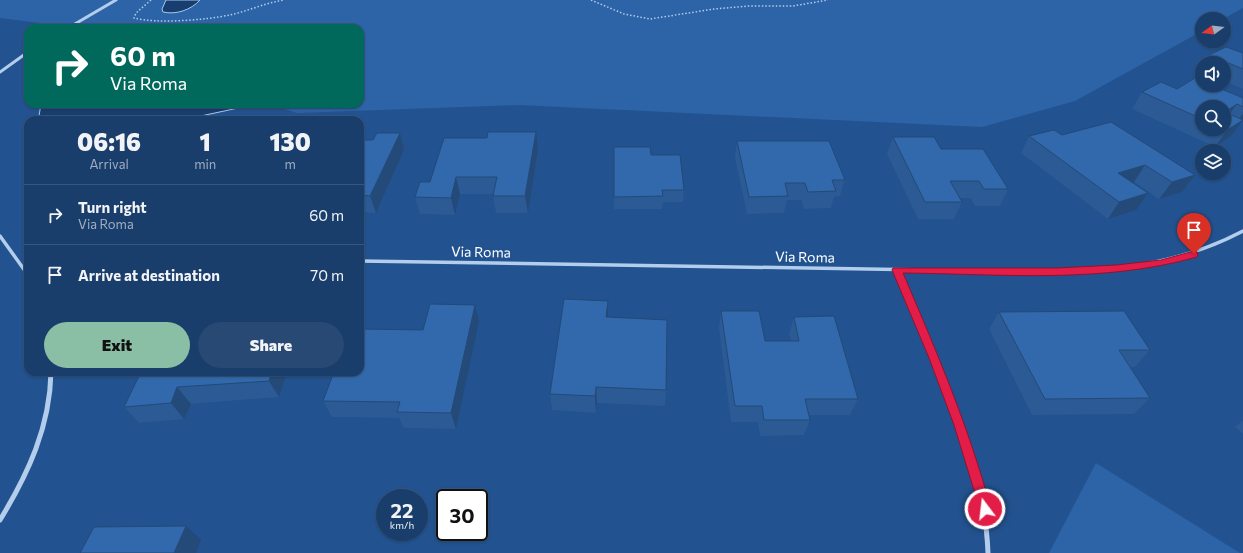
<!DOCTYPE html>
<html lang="en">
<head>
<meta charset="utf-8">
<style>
	body { margin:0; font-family:Commissioner,sans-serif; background:#274973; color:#f1f3f6; height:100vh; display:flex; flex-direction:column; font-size:15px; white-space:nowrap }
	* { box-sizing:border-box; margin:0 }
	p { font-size:13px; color:#9faec1 }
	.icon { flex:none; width:22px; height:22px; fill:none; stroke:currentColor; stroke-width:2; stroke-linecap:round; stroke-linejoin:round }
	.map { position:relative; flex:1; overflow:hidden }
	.side { position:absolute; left:24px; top:116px; width:340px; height:260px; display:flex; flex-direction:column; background:#1a3e6b; border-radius:12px; box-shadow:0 1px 3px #0004,0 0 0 1px #38577e }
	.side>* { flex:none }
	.top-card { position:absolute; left:24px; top:24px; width:340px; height:84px; border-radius:12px; box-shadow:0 1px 3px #0004,0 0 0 1px #38577e; background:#00695c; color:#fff; overflow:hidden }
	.needle { width:26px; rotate:255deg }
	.buttons { position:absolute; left:1195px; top:12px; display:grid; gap:8px }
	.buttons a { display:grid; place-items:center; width:36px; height:36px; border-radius:50%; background:#1a3e6b; box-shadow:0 1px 3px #0004,0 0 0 1px #38577e; font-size:20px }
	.speed { position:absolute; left:376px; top:489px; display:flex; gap:8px; font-size:20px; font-weight:700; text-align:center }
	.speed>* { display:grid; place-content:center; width:52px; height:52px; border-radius:50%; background:#1a3e6b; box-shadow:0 1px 3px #0004,0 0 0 1px #38577e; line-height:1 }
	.speed small { font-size:10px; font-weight:400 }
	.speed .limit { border:2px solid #111; border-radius:6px; background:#fff; color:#111 }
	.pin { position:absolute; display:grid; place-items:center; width:34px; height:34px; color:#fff; margin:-41px -17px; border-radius:50% 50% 50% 0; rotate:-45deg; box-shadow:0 0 4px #0007 }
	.pin .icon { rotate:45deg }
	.me { position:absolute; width:44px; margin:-22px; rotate:345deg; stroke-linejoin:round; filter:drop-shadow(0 0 3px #0008) }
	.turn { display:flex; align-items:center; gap:14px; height:84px; padding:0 20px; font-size:18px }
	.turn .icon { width:52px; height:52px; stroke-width:2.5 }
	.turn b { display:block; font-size:28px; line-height:34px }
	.eta { display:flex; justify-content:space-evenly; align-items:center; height:68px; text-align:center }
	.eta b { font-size:24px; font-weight:800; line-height:28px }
	.cta { display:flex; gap:8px; margin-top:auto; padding:8px 20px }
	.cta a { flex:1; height:46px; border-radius:24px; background:#8abfa5; color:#111; font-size:16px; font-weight:800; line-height:46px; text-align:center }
	.cta a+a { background:#274973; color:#f1f3f6 }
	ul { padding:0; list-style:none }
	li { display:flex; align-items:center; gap:12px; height:60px; padding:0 20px; border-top:1px solid #38577e }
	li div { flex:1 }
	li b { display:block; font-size:15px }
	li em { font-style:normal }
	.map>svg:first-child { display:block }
</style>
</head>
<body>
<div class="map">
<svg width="1243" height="553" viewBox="0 0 1243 553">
	<rect width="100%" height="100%" fill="#22528f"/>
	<!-- green -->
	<g fill="#2c64a7">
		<path d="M 0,0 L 1243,0 L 1243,8 L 1223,19 L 1202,19 L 1202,31 L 1075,101 L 982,127 L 519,105 L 297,113 L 269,104 L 360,104 L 360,28 L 80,28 L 0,18 Z"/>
		<path d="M 1096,463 L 1240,553 L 1049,553 Z"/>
	</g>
	<!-- water -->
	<g fill="#183d6f" stroke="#a7c7ed">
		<path d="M 166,0 L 200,0 C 191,10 176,15 163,12 L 162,9 Z"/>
		<path d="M 41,104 L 257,104 L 182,120 L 36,120 L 39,116 Z"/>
	</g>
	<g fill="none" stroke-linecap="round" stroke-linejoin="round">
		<!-- path -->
		<g stroke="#b3cdec" stroke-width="1.5" stroke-dasharray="1.5 2" stroke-linecap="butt">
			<path d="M 151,0 L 136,13 L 134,18 C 158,24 205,20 230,15 C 248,11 265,3 284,0"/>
			<path d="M 591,0 L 624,14 L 650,19 L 714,9 L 749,6 L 793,6 L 828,0"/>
		</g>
		<!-- street-far2 -->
		<g stroke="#b3cdec" stroke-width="3">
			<path d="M 68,28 L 116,0"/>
			<path d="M 0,72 L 28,52"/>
		</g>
		<!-- street-far1 -->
		<g stroke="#b3cdec" stroke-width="3.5">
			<path d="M 0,236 L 28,275"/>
			<path d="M 360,261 L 1057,272 C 1127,268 1180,264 1243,231"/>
			<path d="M 897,270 L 916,316"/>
		</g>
		<!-- street -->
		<g stroke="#b3cdec" stroke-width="5">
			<path d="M 916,315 C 947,392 985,469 988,553"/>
			<path d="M 0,520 C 28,474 50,427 51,372"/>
		</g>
	</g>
	<!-- wall -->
	<g fill="#2b5a94" fill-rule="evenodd">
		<path d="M 1243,53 L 1243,89 L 1224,81 L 1224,63 L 1204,63 L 1209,55 Z"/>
		<path d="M 1202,66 L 1202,72 L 1199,71 Z"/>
		<path d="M 1177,89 L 1243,98 L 1243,120 L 1231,136 L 1215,147 L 1132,109 L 1142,92 ZM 1202,107 L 1224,107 L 1224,129 L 1202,129 Z"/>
		<path d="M 1062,135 L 1195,175 L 1182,192 L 1159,199 L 1134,182 L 1132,182 L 1136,210 L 1108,219 L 1021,153 L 1029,136 Z"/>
		<path d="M 893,137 L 941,149 L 1008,189 L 1000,206 L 975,206 L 971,198 L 960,198 L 962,202 L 954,219 L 918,219 L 887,154 Z"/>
		<path d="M 360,140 L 404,150 L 376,213 L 360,212 Z"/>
		<path d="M 737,141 L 845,180 L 840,196 L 834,197 L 831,208 L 804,209 L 801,200 L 787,200 L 784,213 L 747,214 L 735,158 Z"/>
		<path d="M 614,147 L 651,155 L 684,190 L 683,202 L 663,202 L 662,209 L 614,209 Z"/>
		<path d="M 538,149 L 528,213 L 496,213 L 493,196 L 493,194 L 460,194 L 455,215 L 420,214 L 415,197 L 430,182 Z"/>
		<path d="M 608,301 L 608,317 L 666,390 L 665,406 L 597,403 L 596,413 L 552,410 L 550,394 Z"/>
		<path d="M 721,311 L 765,341 L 791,341 L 789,334 L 794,317 L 858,399 L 850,415 L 809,415 L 810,420 L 804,435 L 760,436 L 758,422 L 731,422 L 719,328 Z"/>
		<path d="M 999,312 L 1150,350 L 1135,367 L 1130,367 L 1150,398 L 1134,414 L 1032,415 L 989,329 Z"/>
		<path d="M 479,322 L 456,429 L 404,428 L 399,418 L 332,417 L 323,401 L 423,330 Z"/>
		<path d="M 141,372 L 287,372 L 279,397 L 191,404 L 184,419 L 139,423 L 124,407 Z"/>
		<path d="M 1243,420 L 1243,434 L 1235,427 Z"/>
	</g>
	<!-- shaded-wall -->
	<g fill="#234a78">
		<path d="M 1237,104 L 1224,121 L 1225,112 Z"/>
		<path d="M 1243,114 L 1243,120 L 1234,125 Z"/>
		<path d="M 1243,120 L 1231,136 L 1215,147 L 1227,130 Z"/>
		<path d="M 536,132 L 538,149 L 528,213 L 525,196 Z"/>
		<path d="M 400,133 L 404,150 L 376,213 L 370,196 Z"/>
		<path d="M 1145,165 L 1134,182 L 1107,189 L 1118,173 Z"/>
		<path d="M 1195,175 L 1182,192 L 1159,199 L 1172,182 Z"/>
		<path d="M 456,177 L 460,194 L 455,215 L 451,198 Z"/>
		<path d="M 1148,193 L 1136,210 L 1108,219 L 1119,202 Z"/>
		<path d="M 608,301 L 608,318 L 606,317 Z"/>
		<path d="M 475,305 L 479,322 L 456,429 L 451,413 Z"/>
		<path d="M 272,372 L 287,372 L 279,397 L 269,381 Z"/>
		<path d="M 177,387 L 191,404 L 184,419 L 171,403 Z"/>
		<path d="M 596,387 L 597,403 L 596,413 L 595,396 Z"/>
		<path d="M 186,526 L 201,540 L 196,553 L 174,553 Z"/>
	</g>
	<!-- building -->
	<g fill="#3269ac" stroke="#234a78">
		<path d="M 1226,47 L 1243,53 L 1243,69 L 1209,55 Z"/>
		<path d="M 1195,78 L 1202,81 L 1202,85 L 1212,85 L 1243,98 L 1243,107 L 1237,104 L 1225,112 L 1243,120 L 1227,130 L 1224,129 L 1224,107 L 1202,107 L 1202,119 L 1142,92 L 1161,82 L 1177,89 Z"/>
		<path d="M 1111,122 L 1195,175 L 1172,182 L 1145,165 L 1118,173 L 1148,193 L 1119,202 L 1029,136 L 1054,130 L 1062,135 Z"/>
		<path d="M 488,132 L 536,132 L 525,196 L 493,196 L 497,177 L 456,177 L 451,198 L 415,197 L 420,182 L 430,182 L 444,138 L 487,138 Z"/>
		<path d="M 377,133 L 400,133 L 370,196 L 360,195 L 360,140 L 373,140 Z"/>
		<path d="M 893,137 L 934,137 L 941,149 L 983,149 L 1008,189 L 984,189 L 979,181 L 950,181 L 962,202 L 925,202 Z"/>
		<path d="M 737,141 L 829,141 L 845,180 L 832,180 L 836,191 L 808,192 L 805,183 L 785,183 L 788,196 L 749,197 Z"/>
		<path d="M 614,147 L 650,147 L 651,155 L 680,155 L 684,190 L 662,190 L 663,196 L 614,197 Z"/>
		<path d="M 564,299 L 608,301 L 606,317 L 667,320 L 666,390 L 596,387 L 595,396 L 550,394 Z"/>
		<path d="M 430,304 L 475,305 L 451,413 L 397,412 L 400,402 L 323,401 L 334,372 L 360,372 L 360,329 L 423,330 Z"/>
		<path d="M 721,311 L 759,311 L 765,341 L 799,341 L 794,317 L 834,316 L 858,399 L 805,399 L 810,420 L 764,420 L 762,406 L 735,406 Z"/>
		<path d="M 1124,311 L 1150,350 L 1119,350 L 1150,398 L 1045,399 L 999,312 Z"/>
		<path d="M 141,372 L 272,372 L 269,381 L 177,387 L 171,403 L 124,407 Z"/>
		<path d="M 186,526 L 174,553 L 80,553 L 94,527 Z"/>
	</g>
	<!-- route -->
	<path fill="#e11d48" stroke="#92132f" d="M 1194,251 L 1197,252 L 1198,254 L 1197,257 C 1102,284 1000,274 903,273 C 936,350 969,427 991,509 L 990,513 L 985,514 L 981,513 L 954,425 L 929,358 L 892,270 L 893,268 L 1057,268 L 1116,265 L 1161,260 Z"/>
	<g text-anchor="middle" stroke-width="4" stroke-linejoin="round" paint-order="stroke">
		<!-- street labels -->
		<g font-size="14" fill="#fff" stroke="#22528f">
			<text transform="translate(481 252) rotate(1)" y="5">Via Roma</text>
			<text transform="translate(805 257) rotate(1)" y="5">Via Roma</text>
		</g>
	</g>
</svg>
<div class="buttons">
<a><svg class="needle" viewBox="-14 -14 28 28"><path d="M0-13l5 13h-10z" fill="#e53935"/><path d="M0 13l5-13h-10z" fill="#9faec1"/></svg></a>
<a><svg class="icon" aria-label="sound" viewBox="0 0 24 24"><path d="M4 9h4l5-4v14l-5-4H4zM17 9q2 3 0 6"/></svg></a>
<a><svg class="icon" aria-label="search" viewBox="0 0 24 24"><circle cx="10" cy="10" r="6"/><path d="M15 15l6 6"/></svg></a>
<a><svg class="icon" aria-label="layers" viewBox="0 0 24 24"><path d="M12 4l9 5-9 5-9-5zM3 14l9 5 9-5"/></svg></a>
</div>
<div class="speed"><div>22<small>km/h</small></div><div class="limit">30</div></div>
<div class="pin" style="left:1194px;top:254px;background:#d93025"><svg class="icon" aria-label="arrive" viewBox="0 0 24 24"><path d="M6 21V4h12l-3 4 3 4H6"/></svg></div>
<svg class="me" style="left:985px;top:509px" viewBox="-20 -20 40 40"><circle r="17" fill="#e11d48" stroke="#fff" stroke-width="3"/><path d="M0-11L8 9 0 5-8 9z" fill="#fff"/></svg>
<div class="top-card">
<div class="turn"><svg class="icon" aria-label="right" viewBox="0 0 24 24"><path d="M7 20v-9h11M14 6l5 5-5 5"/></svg><div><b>60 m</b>Via Roma</div></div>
</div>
<section class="side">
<div class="eta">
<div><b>06:16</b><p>Arrival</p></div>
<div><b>1</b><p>min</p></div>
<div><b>130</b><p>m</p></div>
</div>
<ul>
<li><svg class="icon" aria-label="right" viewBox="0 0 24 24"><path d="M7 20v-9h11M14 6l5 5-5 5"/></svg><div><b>Turn right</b><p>Via Roma</p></div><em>60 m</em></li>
<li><svg class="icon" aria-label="arrive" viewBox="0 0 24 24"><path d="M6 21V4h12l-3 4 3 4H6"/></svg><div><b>Arrive at destination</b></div><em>70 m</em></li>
</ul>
<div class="cta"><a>Exit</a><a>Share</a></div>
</section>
</div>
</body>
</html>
